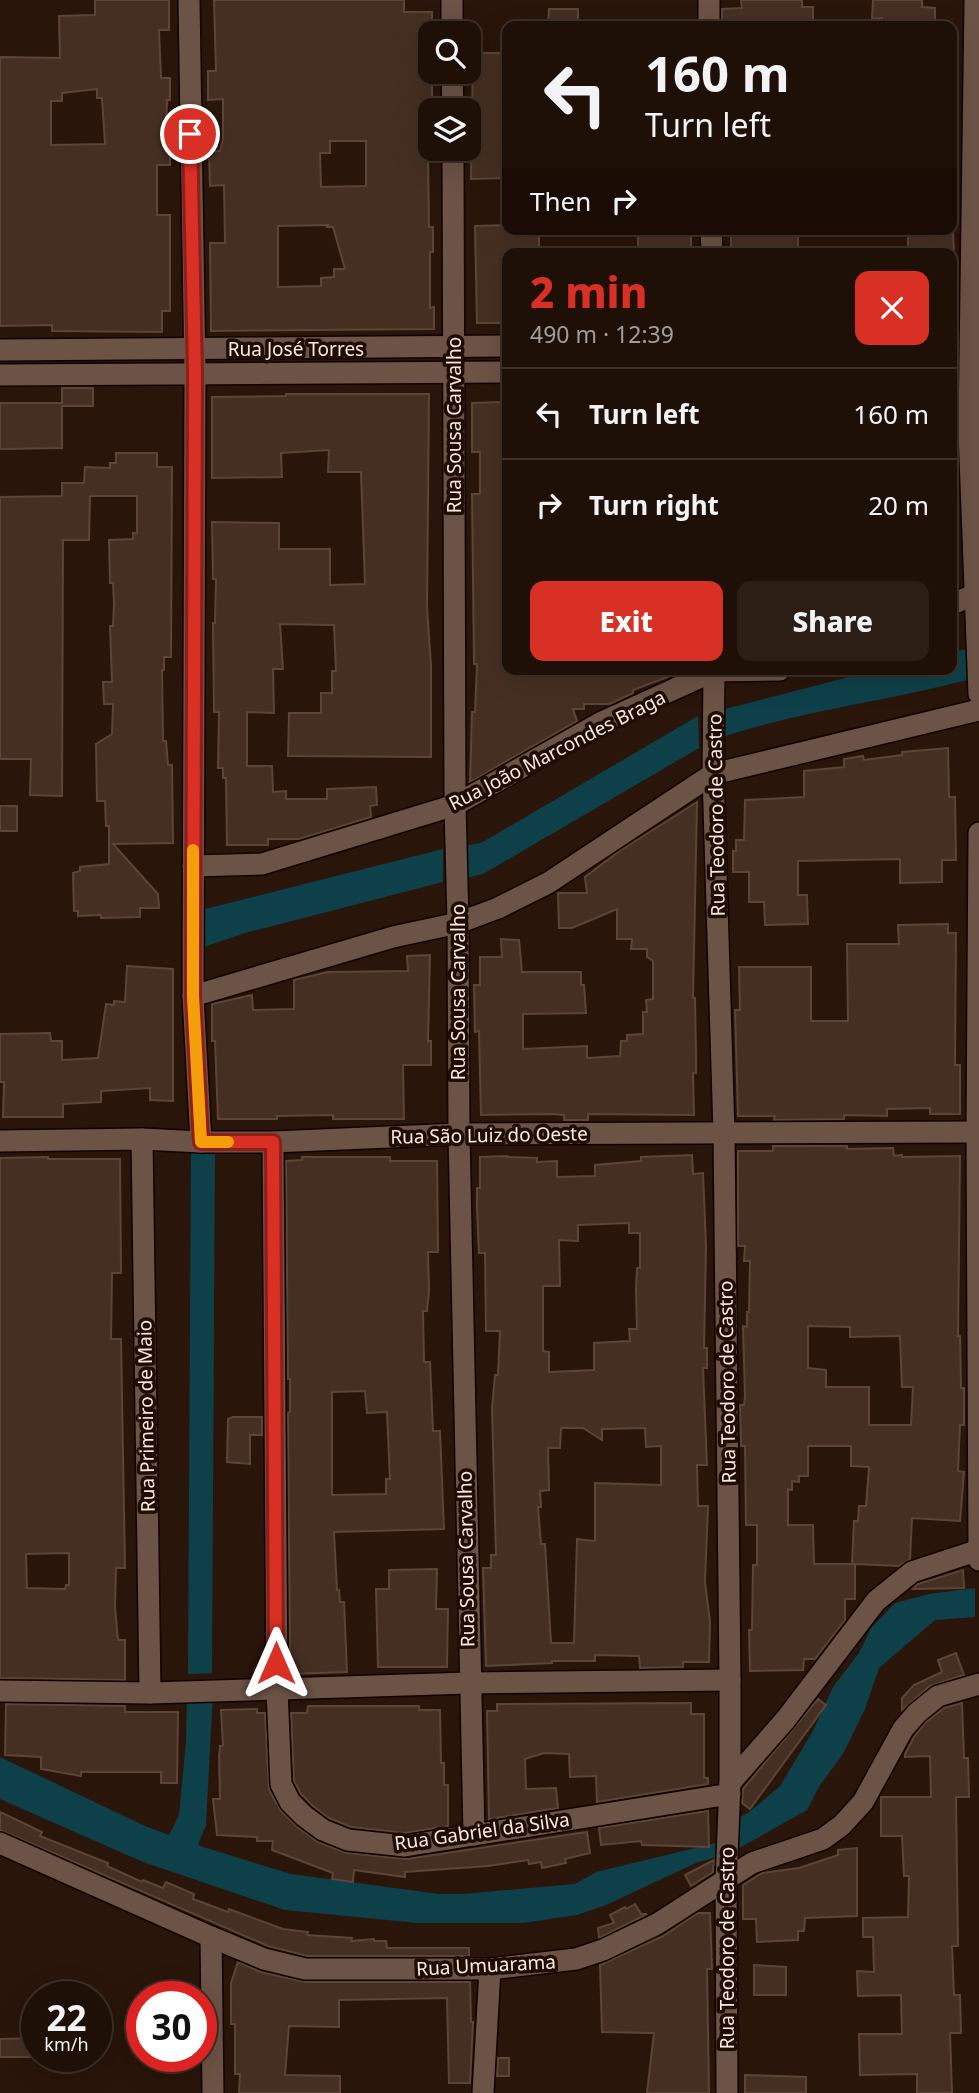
<!DOCTYPE html>
<html lang="en">
<head>
<meta charset="utf-8">
<style>
	body { margin:0; font-family:"Noto Sans",sans-serif; background:#2c1e15; color:#f1f3f6; height:100vh; display:flex; flex-direction:column; font-size:26px; white-space:nowrap }
	* { box-sizing:border-box; margin:0 }
	p { font-size:23px; color:#a19d9b }
	.icon { flex:none; width:38px; height:38px; fill:none; stroke:currentColor; stroke-width:2; stroke-linecap:round; stroke-linejoin:round }
	.map { position:relative; flex:1; overflow:hidden }
	.drawer { position:absolute; left:502px; top:248px; width:455px; height:427px; display:flex; flex-direction:column; background:#1f1007; border-radius:14px; box-shadow:0 7px 28px #0002,0 0 0 2px #3c3028 }
	.drawer>* { flex:none }
	.top-card { position:absolute; left:502px; top:21px; width:455px; height:214px; border-radius:14px; box-shadow:0 7px 28px #0002,0 0 0 2px #3c3028; background:#1f1007; color:#f1f3f6; overflow:hidden }
	.fabs { position:absolute; left:418px; top:21px; display:grid; gap:14px }
	.fabs a { display:grid; place-items:center; width:63px; height:63px; border-radius:14px; background:#1f1007; box-shadow:0 7px 28px #0002,0 0 0 2px #3c3028; font-size:35px }
	.speed { position:absolute; left:21px; top:1981px; display:flex; gap:14px; font-size:35px; font-weight:700; text-align:center }
	.speed>* { display:grid; place-content:center; width:91px; height:91px; border-radius:50%; background:#1f1007; box-shadow:0 7px 28px #0002,0 0 0 2px #3c3028; line-height:1 }
	.speed small { font-size:18px; font-weight:400 }
	.speed .limit { border:10px solid #d22; background:#fff; color:#111 }
	.pin { position:absolute; display:grid; place-items:center; width:60px; height:60px; color:#fff; margin:-30px; border:4px solid #fff; border-radius:50%; box-shadow:0 2px 7px #0007 }
	.me { position:absolute; width:77px; margin:-38px; rotate:0deg; stroke-linejoin:round; filter:drop-shadow(0 0 5px #0008) }
	.turn { display:flex; align-items:center; gap:24px; height:147px; padding:0 28px; font-size:32px }
	.turn .icon { width:91px; height:91px; stroke-width:2.5 }
	.turn b { display:block; font-size:49px; line-height:60px }
	.then { display:flex; align-items:center; height:66px; padding:0 28px; background:#0003; gap:14px; font-size:26px }
	.round { display:grid; place-items:center; flex:none; width:74px; height:74px; border-radius:14px; background:#2c1e15 }
	.headline { display:flex; align-items:center; justify-content:space-between; height:119px; padding:0 28px }
	h1 { font-size:42px; font-weight:800; line-height:52px; color:#d93025 }
	.button { display:flex; gap:14px; margin-top:auto; padding:14px 28px }
	.button a { flex:1; height:80px; border-radius:14px; background:#d93025; color:#fff; font-size:28px; font-weight:800; line-height:80px; text-align:center }
	.button a+a { background:#2c1e15; color:#f1f3f6 }
	ul { padding:0; list-style:none }
	li { display:flex; align-items:center; gap:21px; height:91px; padding:0 28px; border-top:2px solid #3c3028 }
	li div { flex:1 }
	li b { display:block; font-size:26px }
	li em { font-style:normal }
	.map>svg:first-child { display:block }
</style>
</head>
<body>
<div class="map">
<svg width="979" height="2093" viewBox="0 0 979 2093">
	<rect width="100%" height="100%" fill="#291509"/>
	<!-- water -->
	<g fill="#0e4049">
		<path d="M 967,649 L 967,680 C 884,702 798,711 716,739 L 717,711 L 876,670 L 952,670 L 952,652 Z"/>
		<path d="M 698,716 L 699,748 L 483,874 L 461,879 L 461,846 L 481,843 Z"/>
		<path d="M 443,849 L 443,882 L 245,933 L 201,948 L 201,910 Z"/>
		<path d="M 191,1145 L 215,1145 L 212,1673 L 188,1674 Z"/>
		<path d="M 975,1588 L 975,1617 L 935,1620 L 879,1668 L 865,1709 L 843,1754 L 820,1785 L 807,1810 L 734,1851 L 736,1819 L 748,1813 L 780,1786 L 813,1731 L 833,1687 L 859,1653 L 871,1628 L 895,1603 L 929,1594 Z"/>
		<path d="M 213,1694 L 206,1825 L 198,1845 L 203,1847 L 291,1874 L 439,1894 L 463,1894 L 575,1884 L 596,1872 L 716,1843 L 716,1857 L 696,1863 L 606,1905 L 577,1915 L 524,1923 L 418,1923 L 285,1910 L 143,1862 L 0,1799 L 0,1757 L 145,1826 L 169,1835 L 179,1815 L 186,1742 L 187,1695 Z"/>
	</g>
	<!-- building -->
	<g fill="#452f22" stroke="#5c4537" stroke-width="2" fill-rule="evenodd">
		<path d="M 95,0 L 169,0 L 169,30 L 159,30 L 161,78 L 170,78 L 170,100 L 167,100 L 166,144 L 170,144 L 170,165 L 157,165 L 157,215 L 170,215 L 170,311 L 162,311 L 162,332 L 52,331 L 52,325 L 0,326 L 0,57 L 60,58 L 59,16 L 95,15 ZM 97,89 L 97,98 L 102,98 L 105,144 L 51,145 L 51,101 L 62,101 L 62,93 Z"/>
		<path d="M 214,0 L 404,0 L 404,12 L 432,12 L 432,110 L 430,154 L 428,154 L 429,227 L 433,227 L 433,252 L 430,252 L 430,308 L 434,307 L 434,329 L 211,331 L 210,243 L 225,243 L 224,185 L 210,186 L 209,151 L 220,151 L 223,139 L 223,99 L 208,100 L 208,71 L 216,71 ZM 330,141 L 366,141 L 366,186 L 321,187 L 320,153 L 330,153 ZM 328,225 L 327,227 L 333,227 L 345,269 L 334,269 L 334,277 L 321,278 L 321,286 L 278,287 L 278,226 Z"/>
		<path d="M 741,0 L 802,0 L 802,7 L 813,7 L 813,26 L 722,24 L 722,9 L 742,8 Z"/>
		<path d="M 873,0 L 922,0 L 922,7 L 935,8 L 935,26 L 882,26 L 882,18 L 872,19 Z"/>
		<path d="M 549,9 L 578,9 L 578,26 L 548,26 Z"/>
		<path d="M 473,53 L 504,53 L 504,76 L 508,76 L 508,178 L 471,179 Z"/>
		<path d="M 508,225 L 508,229 L 539,229 L 539,254 L 508,254 L 508,323 L 477,323 L 475,226 Z"/>
		<rect x="638" y="229" width="53" height="25"/>
		<path d="M 731,229 L 798,229 L 798,253 L 731,254 Z"/>
		<path d="M 908,229 L 953,229 L 954,254 L 908,254 Z"/>
		<path d="M 62,388 L 93,388 L 93,406 L 62,406 L 62,448 L 0,449 L 0,403 L 62,403 Z"/>
		<path d="M 286,394 L 429,394 L 427,607 L 431,666 L 431,757 L 288,756 L 289,713 L 321,713 L 321,693 L 332,693 L 332,671 L 336,671 L 334,625 L 280,624 L 283,669 L 273,669 L 274,713 L 247,712 L 247,766 L 272,766 L 273,792 L 286,791 L 286,799 L 327,799 L 327,789 L 376,787 L 377,805 L 370,806 L 371,817 L 299,839 L 268,839 L 268,845 L 227,845 L 226,778 L 223,778 L 223,768 L 218,768 L 219,712 L 214,712 L 213,623 L 215,623 L 216,579 L 213,579 L 212,522 L 279,523 L 279,549 L 330,549 L 330,585 L 365,584 L 361,472 L 328,472 L 329,450 L 281,453 L 282,477 L 212,478 L 212,397 L 286,396 Z"/>
		<path d="M 502,402 L 503,453 L 508,453 L 508,670 L 681,672 L 633,690 L 633,693 L 610,704 L 584,704 L 584,709 L 573,709 L 577,721 L 470,782 L 472,712 L 475,712 L 477,664 L 474,664 L 472,494 L 480,494 L 480,452 L 472,452 L 472,403 Z"/>
		<path d="M 116,453 L 157,453 L 157,467 L 172,467 L 171,657 L 164,657 L 164,670 L 162,670 L 163,741 L 166,741 L 168,765 L 172,765 L 173,843 L 113,844 L 158,894 L 159,908 L 140,908 L 140,917 L 101,918 L 101,915 L 78,916 L 78,911 L 74,911 L 73,873 L 80,871 L 80,867 L 109,864 L 109,826 L 106,826 L 105,801 L 97,801 L 96,744 L 112,734 L 113,704 L 104,704 L 103,682 L 112,682 L 110,626 L 113,626 L 114,604 L 113,583 L 110,583 L 109,540 L 133,539 L 133,533 L 137,533 L 137,496 L 90,496 L 89,540 L 63,540 L 62,796 L 30,795 L 31,759 L 0,759 L 0,497 L 62,496 L 62,483 L 84,483 L 85,467 L 110,468 L 110,463 L 116,463 Z"/>
		<path d="M 948,748 L 949,797 L 955,797 L 956,860 L 942,860 L 942,882 L 900,883 L 900,859 L 798,861 L 798,895 L 807,895 L 808,924 L 765,925 L 764,902 L 749,902 L 749,872 L 733,872 L 733,851 L 736,851 L 736,840 L 744,840 L 745,800 L 804,797 L 804,771 L 844,767 L 844,759 L 863,756 L 864,760 L 902,755 L 902,752 Z"/>
		<path d="M 697,802 L 693,998 L 695,998 L 696,1054 L 696,1073 L 693,1073 L 694,1115 L 588,1114 L 588,1120 L 564,1120 L 564,1115 L 552,1114 L 481,1115 L 479,1031 L 475,1032 L 474,985 L 480,985 L 480,957 L 502,957 L 501,939 L 519,940 L 522,972 L 581,972 L 581,985 L 584,985 L 586,1013 L 523,1014 L 523,1049 L 587,1046 L 587,1058 L 620,1056 L 621,1041 L 627,1041 L 627,1035 L 643,1034 L 643,1012 L 647,1012 L 646,1000 L 653,999 L 653,961 L 647,957 L 647,949 L 631,949 L 632,939 L 617,939 L 617,909 L 572,928 L 559,928 L 558,893 L 587,893 L 585,877 L 618,852 Z"/>
		<rect x="0" y="806" width="17" height="25"/>
		<path d="M 948,924 L 948,933 L 956,933 L 955,1065 L 960,1065 L 960,1114 L 930,1114 L 930,1108 L 887,1109 L 887,1116 L 844,1115 L 844,1119 L 774,1120 L 775,1116 L 738,1116 L 735,1010 L 740,1010 L 739,967 L 811,967 L 811,1021 L 848,1021 L 847,944 L 899,944 L 898,925 Z"/>
		<path d="M 430,955 L 428,1041 L 431,1041 L 431,1065 L 403,1065 L 404,1119 L 333,1119 L 333,1115 L 277,1116 L 277,1119 L 218,1119 L 215,1041 L 212,1041 L 212,1004 L 252,995 L 253,1010 L 294,1009 L 294,980 L 328,972 L 408,971 L 407,956 Z"/>
		<path d="M 127,966 L 173,969 L 173,1101 L 150,1100 L 150,1088 L 101,1091 L 101,1102 L 63,1104 L 63,1117 L 3,1117 L 4,1082 L 0,1082 L 0,1034 L 50,1033 L 51,1041 L 62,1041 L 62,1060 L 98,1058 L 106,1004 L 114,1005 L 114,1001 L 125,1002 Z"/>
		<path d="M 773,1146 L 847,1146 L 847,1149 L 893,1148 L 894,1156 L 902,1155 L 902,1157 L 960,1156 L 958,1336 L 960,1336 L 961,1388 L 964,1388 L 964,1425 L 960,1425 L 958,1471 L 964,1472 L 960,1521 L 912,1518 L 910,1559 L 899,1566 L 855,1564 L 855,1599 L 845,1599 L 845,1620 L 815,1659 L 804,1659 L 803,1670 L 750,1671 L 749,1630 L 752,1630 L 753,1565 L 757,1565 L 757,1525 L 746,1525 L 745,1446 L 741,1446 L 740,1405 L 744,1405 L 745,1396 L 743,1326 L 747,1327 L 747,1312 L 749,1312 L 750,1261 L 744,1261 L 745,1246 L 738,1246 L 738,1151 L 773,1151 ZM 808,1326 L 850,1327 L 850,1337 L 900,1336 L 902,1387 L 913,1387 L 911,1425 L 869,1425 L 869,1387 L 826,1387 L 826,1370 L 808,1368 ZM 808,1446 L 851,1446 L 851,1466 L 869,1467 L 866,1506 L 859,1506 L 858,1521 L 854,1521 L 852,1564 L 854,1564 L 814,1564 L 813,1525 L 788,1525 L 788,1489 L 792,1490 L 792,1481 L 799,1482 L 799,1476 L 808,1476 Z"/>
		<path d="M 692,1155 L 693,1174 L 703,1173 L 706,1246 L 704,1348 L 707,1348 L 707,1368 L 703,1368 L 707,1465 L 697,1465 L 698,1506 L 708,1506 L 705,1582 L 710,1622 L 709,1662 L 683,1662 L 683,1667 L 640,1668 L 639,1656 L 595,1655 L 595,1661 L 552,1661 L 552,1663 L 486,1666 L 483,1568 L 491,1568 L 491,1555 L 496,1555 L 492,1408 L 495,1375 L 498,1375 L 500,1331 L 486,1331 L 485,1253 L 479,1253 L 477,1207 L 477,1188 L 480,1188 L 480,1157 L 507,1156 L 507,1157 L 537,1158 L 537,1162 L 557,1161 L 557,1177 L 595,1176 L 595,1165 L 641,1161 L 641,1157 ZM 629,1223 L 629,1233 L 640,1233 L 640,1268 L 637,1268 L 636,1289 L 637,1329 L 629,1329 L 630,1341 L 594,1343 L 594,1370 L 549,1372 L 549,1352 L 543,1351 L 543,1286 L 560,1286 L 559,1240 L 578,1241 L 578,1225 ZM 561,1428 L 583,1428 L 602,1440 L 602,1429 L 645,1428 L 646,1447 L 661,1446 L 661,1485 L 595,1483 L 595,1541 L 577,1539 L 574,1643 L 551,1643 L 545,1544 L 541,1544 L 538,1507 L 541,1507 L 540,1491 L 549,1490 L 548,1448 L 560,1448 Z"/>
		<path d="M 48,1157 L 48,1159 L 120,1159 L 121,1273 L 112,1273 L 111,1339 L 121,1339 L 125,1568 L 116,1568 L 115,1607 L 118,1640 L 125,1640 L 125,1680 L 0,1678 L 0,1158 ZM 69,1553 L 69,1585 L 66,1585 L 65,1589 L 27,1588 L 26,1554 Z"/>
		<path d="M 302,1157 L 390,1157 L 390,1161 L 437,1161 L 438,1252 L 428,1252 L 429,1291 L 427,1311 L 423,1311 L 424,1362 L 430,1362 L 433,1431 L 440,1431 L 444,1529 L 334,1532 L 337,1590 L 339,1590 L 340,1602 L 344,1602 L 347,1672 L 290,1674 L 288,1413 L 290,1412 L 290,1379 L 288,1379 L 286,1161 L 302,1160 ZM 365,1391 L 367,1413 L 387,1412 L 390,1479 L 386,1479 L 386,1494 L 332,1495 L 332,1392 Z"/>
		<path d="M 233,1417 L 262,1417 L 262,1435 L 250,1435 L 250,1464 L 227,1462 L 228,1419 Z"/>
		<path d="M 437,1569 L 436,1609 L 448,1609 L 447,1667 L 378,1667 L 376,1589 L 389,1589 L 389,1570 Z"/>
		<path d="M 963,1570 L 964,1588 L 913,1589 L 918,1584 Z"/>
		<path d="M 956,1653 L 964,1675 L 930,1686 L 902,1710 L 902,1698 L 914,1685 L 942,1672 L 938,1660 Z"/>
		<path d="M 818,1699 L 826,1705 L 750,1809 L 742,1803 L 743,1789 Z"/>
		<path d="M 691,1703 L 691,1714 L 704,1714 L 704,1778 L 708,1778 L 708,1784 L 597,1802 L 596,1776 L 570,1777 L 569,1754 L 544,1753 L 525,1759 L 526,1789 L 556,1788 L 558,1808 L 489,1819 L 487,1711 L 497,1711 L 497,1704 Z"/>
		<path d="M 962,1703 L 964,1758 L 968,1758 L 969,1797 L 956,1797 L 958,1946 L 952,1946 L 954,1995 L 960,1995 L 961,2033 L 950,2033 L 952,2093 L 917,2093 L 917,2074 L 860,2075 L 859,2034 L 902,2034 L 901,1995 L 858,1996 L 857,1971 L 874,1972 L 873,1937 L 863,1937 L 863,1918 L 908,1917 L 909,1876 L 904,1876 L 902,1836 L 881,1836 L 881,1797 L 931,1797 L 930,1756 L 905,1757 L 905,1754 L 914,1737 L 926,1722 L 944,1708 Z"/>
		<path d="M 6,1704 L 125,1706 L 125,1712 L 178,1712 L 177,1783 L 161,1783 L 161,1772 L 81,1772 L 81,1776 L 41,1769 L 41,1757 L 5,1755 Z"/>
		<path d="M 308,1706 L 419,1706 L 419,1710 L 440,1710 L 441,1763 L 444,1763 L 444,1785 L 448,1785 L 448,1826 L 405,1833 L 351,1827 L 329,1818 L 313,1806 L 301,1794 L 294,1781 L 291,1713 L 307,1713 Z"/>
		<path d="M 257,1709 L 257,1713 L 265,1713 L 269,1790 L 281,1811 L 296,1826 L 318,1842 L 347,1853 L 407,1859 L 587,1832 L 590,1853 L 565,1859 L 566,1863 L 542,1868 L 541,1862 L 529,1864 L 528,1860 L 488,1866 L 405,1872 L 405,1877 L 354,1870 L 353,1882 L 332,1879 L 333,1873 L 272,1850 L 273,1841 L 257,1841 L 257,1837 L 217,1835 L 213,1799 L 220,1799 L 219,1756 L 220,1746 L 223,1746 L 221,1710 Z"/>
		<path d="M 708,1811 L 709,1847 L 642,1845 L 641,1841 L 601,1845 L 599,1828 Z"/>
		<path d="M 0,1812 L 42,1832 L 40,1836 L 108,1863 L 107,1866 L 142,1882 L 143,1880 L 163,1888 L 166,1882 L 194,1894 L 193,1899 L 228,1912 L 229,1909 L 283,1929 L 308,1932 L 307,1935 L 352,1938 L 351,1941 L 374,1939 L 374,1941 L 386,1941 L 387,1948 L 469,1948 L 469,1956 L 307,1956 L 268,1946 L 0,1830 Z"/>
		<path d="M 857,1848 L 857,1916 L 805,1918 L 804,1931 L 798,1931 L 798,1940 L 757,1942 L 756,1919 L 743,1919 L 743,1885 L 762,1873 L 799,1868 L 838,1855 L 838,1850 Z"/>
		<path d="M 714,1860 L 713,1872 L 691,1886 L 685,1875 Z"/>
		<path d="M 635,1904 L 641,1914 L 647,1914 L 599,1938 L 598,1928 L 614,1923 L 610,1915 L 625,1907 L 626,1909 Z"/>
		<path d="M 698,1913 L 710,1913 L 712,1969 L 707,1969 L 709,2093 L 647,2093 L 654,2033 L 602,2032 L 600,1965 L 663,1936 Z"/>
		<path d="M 238,1962 L 261,1972 L 305,1982 L 470,1982 L 471,2022 L 473,2022 L 470,2083 L 449,2083 L 447,1998 L 339,2000 L 339,2027 L 289,2026 L 285,2075 L 340,2076 L 340,2093 L 239,2093 L 240,2074 L 235,2074 L 235,2024 L 231,2024 L 231,1983 Z"/>
		<path d="M 754,1965 L 786,1967 L 786,1995 L 754,1995 Z"/>
		<path d="M 37,2038 L 37,2057 L 0,2057 L 0,2039 Z"/>
		<path d="M 498,2058 L 509,2058 L 509,2076 L 497,2076 Z"/>
		<path d="M 745,2075 L 806,2077 L 806,2093 L 745,2093 Z"/>
	</g>
	<g fill="none" stroke-linecap="round" stroke-linejoin="round">
		<!-- minor casing -->
		<g stroke="#110200" stroke-width="24">
			<g id="minor">
				<path d="M 189,0 L 195,373 L 193,996 L 201,1142"/>
				<path d="M 452,0 L 452,33"/>
				<path d="M 709,0 L 709,26"/>
				<path d="M 975,0 L 969,431 L 979,694"/>
				<path d="M 452,72 L 453,110"/>
				<path d="M 453,149 L 455,805 L 458,923 L 459,1134 L 474,1835"/>
				<path d="M 711,229 L 712,254"/>
				<path d="M 0,350 L 508,346"/>
				<path d="M 0,375 L 508,372"/>
				<path d="M 952,604 L 979,593"/>
				<path d="M 714,670 L 713,774 L 724,1133 L 730,1680 L 730,1783 L 726,1882 L 727,2093"/>
				<path d="M 979,833 L 977,1132 L 979,1560"/>
				<path d="M 193,866 L 262,864 L 455,805 L 602,722 L 714,671 L 780,670"/>
				<path d="M 193,996 L 393,937 L 458,923 L 498,908 L 548,883 L 713,774 L 979,710"/>
				<path d="M 142,1139 L 150,1693"/>
				<path d="M 0,1141 L 142,1139 L 201,1142 L 273,1142 L 459,1134 L 979,1132"/>
				<path d="M 273,1142 L 277,1690 L 281,1784 L 290,1802 L 304,1816 L 323,1830 L 348,1840 L 405,1846 L 730,1794"/>
				<path d="M 0,1691 L 150,1693 L 469,1683 L 730,1680"/>
				<path d="M 730,1783 L 786,1719 L 876,1601 L 912,1572 L 979,1550"/>
				<path d="M 0,1843 L 211,1937 L 264,1959 L 305,1969 L 490,1969 L 576,1959 L 603,1950 L 657,1924 L 752,1863 L 823,1839 L 842,1825 L 863,1802 L 903,1729 L 917,1713 L 938,1696 L 979,1684"/>
				<path d="M 211,1937 L 213,2093"/>
				<path d="M 483,2093 L 490,1969"/>
			</g>
		</g>
		<!-- minor -->
		<use href="#minor" stroke="#6b5345" stroke-width="21"/>
	</g>
	<g fill="none" stroke-linecap="round" stroke-linejoin="round">
		<!-- route casing -->
		<g stroke="#8d1f18" stroke-width="18">
			<path id="route" d="M 190,134 L 195,373 L 193,996 L 201,1142 L 273,1142 L 276,1663"/>
		</g>
		<!-- route -->
		<use href="#route" stroke="#d93025" stroke-width="12"/>
		<!-- slow -->
		<path stroke="#f59e0b" stroke-width="12" d="M 193,850 L 193,996 L 201,1142 L 228,1142"/>
	</g>
	<g text-anchor="middle" stroke-width="7" stroke-linejoin="round" paint-order="stroke">
		<!-- street labels -->
		<g font-size="19" fill="#f8e9e0" stroke="#1f0c02">
			<text x="296" y="356">Rua José Torres</text>
			<text transform="translate(454 425) rotate(-90)" y="7">Rua Sousa Carvalho</text>
			<text transform="translate(557 750) rotate(-27)" y="7">Rua João Marcondes Braga</text>
			<text transform="translate(716 815) rotate(-91)" y="7">Rua Teodoro de Castro</text>
			<text transform="translate(458 992) rotate(-90)" y="7">Rua Sousa Carvalho</text>
			<text transform="translate(489 1135) rotate(-1)" y="7">Rua São Luiz do Oeste</text>
			<text transform="translate(727 1382) rotate(-91)" y="7">Rua Teodoro de Castro</text>
			<text transform="translate(146 1416) rotate(-91)" y="7">Rua Primeiro de Maio</text>
			<text transform="translate(466 1559) rotate(-91)" y="7">Rua Sousa Carvalho</text>
			<text transform="translate(482 1831) rotate(-8)" y="7">Rua Gabriel da Silva</text>
			<text transform="translate(727 1948) rotate(-90)" y="7">Rua Teodoro de Castro</text>
			<text transform="translate(486 1965) rotate(-3)" y="7">Rua Umuarama</text>
		</g>
	</g>
</svg>
<div class="fabs">
<a><svg class="icon" aria-label="search" viewBox="0 0 24 24"><circle cx="10" cy="10" r="6"/><path d="M15 15l6 6"/></svg></a>
<a><svg class="icon" aria-label="layers" viewBox="0 0 24 24"><path d="M12 4l9 5-9 5-9-5zM3 14l9 5 9-5"/></svg></a>
</div>
<div class="speed"><div>22<small>km/h</small></div><div class="limit">30</div></div>
<div class="pin" style="left:190px;top:134px;background:#d93025"><svg class="icon" aria-label="arrive" viewBox="0 0 24 24"><path d="M6 21V4h12l-3 4 3 4H6"/></svg></div>
<svg class="me" style="left:276px;top:1663px" viewBox="-20 -20 40 40"><path d="M0-17L14 15 0 8-14 15z" fill="#d93025" stroke="#fff" stroke-width="4"/></svg>
<div class="top-card">
<div class="turn"><svg class="icon" aria-label="left" viewBox="0 0 24 24"><path d="M17 20v-9H6M10 6l-5 5 5 5"/></svg><div><b>160 m</b>Turn left</div></div>
<div class="then">Then<svg class="icon" aria-label="right" viewBox="0 0 24 24"><path d="M7 20v-9h11M14 6l5 5-5 5"/></svg></div>
</div>
<section class="drawer">
<div class="headline"><div><h1>2 min</h1><p>490 m · 12:39</p></div><a class="round" style="background:#d93025;color:#fff"><svg class="icon" aria-label="close" viewBox="0 0 24 24"><path d="M6 6l12 12M18 6L6 18"/></svg></a></div>
<ul>
<li><svg class="icon" aria-label="left" viewBox="0 0 24 24"><path d="M17 20v-9H6M10 6l-5 5 5 5"/></svg><div><b>Turn left</b></div><em>160 m</em></li>
<li><svg class="icon" aria-label="right" viewBox="0 0 24 24"><path d="M7 20v-9h11M14 6l5 5-5 5"/></svg><div><b>Turn right</b></div><em>20 m</em></li>
</ul>
<div class="button"><a>Exit</a><a>Share</a></div>
</section>
</div>
</body>
</html>
